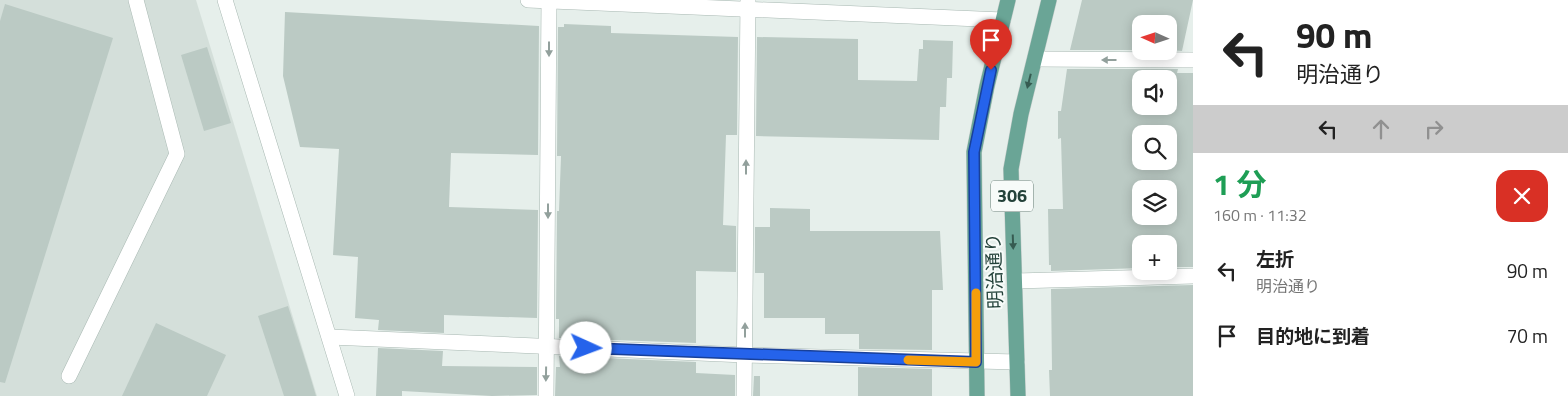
<!DOCTYPE html>
<html lang="ja">
<head>
<meta charset="utf-8">
<style>
	body { margin:0; font-family:"Titillium Web","Noto Sans JP",sans-serif; background:#f2f2f2; color:#222; height:100vh; display:flex; flex-direction:column; font-size:19px; white-space:nowrap }
	* { box-sizing:border-box; margin:0 }
	p { font-size:16px; color:#767676 }
	.icon { flex:none; width:28px; height:28px; fill:none; stroke:currentColor; stroke-width:2; stroke-linecap:round; stroke-linejoin:round }
	.map { position:relative; flex:1; overflow:hidden }
	.side { display:flex; flex-direction:column; background:#fff; width:375px }
	.side>* { flex:none }
	.top-card { background:#fff; color:#222; overflow:hidden }
	.needle { width:32px; rotate:273deg }
	.buttons { position:absolute; left:1132px; top:15px; display:grid; gap:10px }
	.buttons a { display:grid; place-items:center; width:45px; height:45px; border-radius:10px; background:#fff; box-shadow:0 2px 12px #0003; font-size:25px }
	.pin { position:absolute; display:grid; place-items:center; width:42px; height:42px; color:#fff; margin:-51px -21px; border-radius:50% 50% 50% 0; rotate:-45deg; box-shadow:0 0 5px #0007 }
	.pin .icon { rotate:45deg }
	.me { position:absolute; width:55px; margin:-28px; rotate:92deg; stroke-linejoin:round; filter:drop-shadow(0 0 4px #0008) }
	.turn { display:flex; align-items:center; gap:18px; height:105px; padding:0 20px; font-size:22px }
	.turn .icon { width:65px; height:65px; stroke-width:2.5 }
	.turn b { display:block; font-size:35px; line-height:42px }
	.lanes { display:flex; align-items:center; height:48px; padding:0 20px; background:#0003; justify-content:center; gap:25px; direction:ltr }
	.lanes .off { opacity:.35 }
	.round { display:grid; place-items:center; flex:none; width:52px; height:52px; border-radius:15px; background:#f2f2f2 }
	.headline { display:flex; align-items:center; justify-content:space-between; height:85px; padding:0 20px }
	h1 { font-size:30px; font-weight:700; line-height:38px; color:#1e9e55 }
	ul { padding:0; list-style:none }
	li { display:flex; align-items:center; gap:15px; height:65px; padding:0 20px }
	li div { flex:1 }
	li b { display:block; font-size:19px }
	li em { font-style:normal }
	main { display:flex; flex:1; min-height:0 }
	.map>svg:first-child { display:block }
</style>
</head>
<body>
<main>
<div class="map">
<svg width="1193" height="396" viewBox="0 0 1193 396">
	<rect width="100%" height="100%" fill="#e6efeb"/>
	<!-- built -->
	<path fill="#d4dfda" d="M 0,0 L 196,0 L 317,396 L 0,396 Z"/>
	<!-- building -->
	<g fill="#bbcac4" fill-rule="evenodd">
		<path d="M 1082,0 L 1193,0 L 1182,51 L 1169,50 L 1169,24 L 1141,24 L 1141,50 L 1070,50 Z"/>
		<path d="M 5,4 L 113,38 L 5,383 L 0,382 L 0,21 Z"/>
		<path d="M 285,12 L 539,26 L 538,155 L 451,153 L 449,207 L 538,210 L 537,318 L 444,315 L 444,333 L 378,330 L 379,320 L 355,318 L 358,257 L 333,255 L 339,149 L 300,147 L 283,76 Z"/>
		<path d="M 564,24 L 611,26 L 611,33 L 738,37 L 737,135 L 726,135 L 723,225 L 736,226 L 736,272 L 696,271 L 696,343 L 559,338 L 559,319 L 556,319 L 557,211 L 559,211 L 561,156 L 557,156 L 558,27 L 564,27 Z"/>
		<path d="M 757,37 L 858,39 L 858,80 L 917,81 L 919,49 L 923,49 L 923,40 L 953,41 L 952,78 L 947,78 L 946,107 L 940,107 L 939,140 L 756,136 Z"/>
		<path d="M 207,47 L 231,123 L 204,131 L 181,55 Z"/>
		<path d="M 1067,69 L 1178,69 L 1177,73 L 1193,73 L 1193,267 L 1169,267 L 1169,244 L 1141,244 L 1141,268 L 1051,271 L 1051,265 L 1049,265 L 1048,209 L 1063,209 L 1061,138 L 1058,139 L 1058,111 L 1061,111 ZM 1141,79 L 1169,79 L 1169,106 L 1141,106 ZM 1141,134 L 1169,134 L 1169,161 L 1141,161 ZM 1141,189 L 1169,189 L 1169,216 L 1141,216 Z"/>
		<path d="M 770,208 L 810,209 L 810,231 L 940,231 L 943,290 L 932,290 L 932,350 L 859,349 L 859,334 L 825,334 L 825,318 L 764,318 L 764,273 L 755,273 L 755,227 L 770,227 Z"/>
		<path d="M 1193,285 L 1193,396 L 1050,396 L 1049,370 L 1052,370 L 1051,289 Z"/>
		<path d="M 288,306 L 308,369 L 316,396 L 284,396 L 258,316 Z"/>
		<path d="M 156,323 L 226,355 L 207,396 L 122,396 Z"/>
		<path d="M 378,348 L 443,351 L 442,366 L 537,367 L 537,395 L 492,396 L 402,391 L 402,396 L 376,396 Z"/>
		<path d="M 559,356 L 696,362 L 696,373 L 735,375 L 735,396 L 555,396 L 556,367 L 560,367 Z"/>
		<path d="M 858,367 L 932,369 L 932,396 L 858,396 Z"/>
		<path d="M 754,376 L 760,376 L 760,396 L 753,396 Z"/>
	</g>
	<g fill="none" stroke-linecap="round" stroke-linejoin="round">
		<!-- minor casing -->
		<g stroke="#a8b8b2" stroke-width="16">
			<g id="minor">
				<path d="M 225,0 L 347,396"/>
				<path d="M 528,0 L 1003,20"/>
				<path d="M 1035,59 L 1193,60"/>
				<path d="M 1015,281 L 1193,276"/>
				<path d="M 330,337 L 745,355 L 1017,362"/>
				<path d="M 69,376 L 177,154 L 136,0"/>
				<path d="M 546,396 L 549,0"/>
				<path d="M 744,396 L 748,0"/>
			</g>
		</g>
		<!-- major casing -->
		<g stroke="#c2cac8" stroke-width="16">
			<g id="major">
				<path d="M 977,396 L 974,152 L 987,86 L 1008,0"/>
				<path d="M 1018,396 L 1011,169 L 1021,114 L 1049,0"/>
			</g>
		</g>
		<!-- minor -->
		<use href="#minor" stroke="#fff" stroke-width="15"/>
		<!-- major -->
		<use href="#major" stroke="#6aa596" stroke-width="15"/>
	</g>
	<!-- one-way arrows -->
	<defs><path id="oneway-solid" d="M-6-.8H1V-3.2L6.5 0L1 3.2V.8H-6Z" transform="scale(1.25)"/></defs>
	<g fill="#92a09c">
		<use href="#oneway-solid" transform="translate(549 49) rotate(90)"/>
		<use href="#oneway-solid" transform="translate(1109 60) rotate(-180)"/>
		<use href="#oneway-solid" transform="translate(746 167) rotate(-90)"/>
		<use href="#oneway-solid" transform="translate(548 211) rotate(90)"/>
		<use href="#oneway-solid" transform="translate(745 330) rotate(-90)"/>
		<use href="#oneway-solid" transform="translate(546 374) rotate(91)"/>
	</g>
	<g fill="#365b51">
		<use href="#oneway-solid" transform="translate(1029 81) rotate(104)"/>
		<use href="#oneway-solid" transform="translate(1013 242) rotate(88)"/>
	</g>
	<g fill="none" stroke-linecap="round" stroke-linejoin="round">
		<!-- route casing -->
		<g stroke="#184099" stroke-width="12">
			<path id="route" d="M 586,348 L 976,362 L 974,152 L 991,70"/>
		</g>
		<!-- route -->
		<use href="#route" stroke="#2563eb" stroke-width="9"/>
		<!-- slow -->
		<path stroke="#f59e0b" stroke-width="9" d="M 908,360 L 976,362 L 976,293"/>
	</g>
	<g text-anchor="middle" stroke-width="4" stroke-linejoin="round" paint-order="stroke">
		<!-- shield labels -->
		<rect fill="#f7fbf9" stroke="#637a73" stroke-width="1" x="991" y="180.5" width="42" height="31" rx="4"/>
		<g font-size="18" font-weight="bold" fill="#24423a">
			<text x="1012" y="202">306</text>
		</g>
		<!-- street labels -->
		<g font-size="19" fill="#24423a" stroke="#f7fbf9">
			<text transform="translate(994 271) rotate(-92)" y="7">明治通り</text>
		</g>
	</g>
</svg>
<div class="buttons">
<a><svg class="needle" viewBox="-14 -14 28 28"><path d="M0-13l5 13h-10z" fill="#e53935"/><path d="M0 13l5-13h-10z" fill="#767676"/></svg></a>
<a><svg class="icon" aria-label="sound" viewBox="0 0 24 24"><path d="M4 9h4l5-4v14l-5-4H4zM17 9q2 3 0 6"/></svg></a>
<a><svg class="icon" aria-label="search" viewBox="0 0 24 24"><circle cx="10" cy="10" r="6"/><path d="M15 15l6 6"/></svg></a>
<a><svg class="icon" aria-label="layers" viewBox="0 0 24 24"><path d="M12 4l9 5-9 5-9-5zM3 14l9 5 9-5"/></svg></a>
<a>+</a>
</div>
<div class="pin" style="left:991px;top:70px;background:#d93025"><svg class="icon" aria-label="arrive" viewBox="0 0 24 24"><path d="M6 21V4h12l-3 4 3 4H6"/></svg></div>
<svg class="me" style="left:586px;top:348px" viewBox="-20 -20 40 40"><circle r="19" fill="#fff"/><path d="M0-13L10 11 0 6-10 11z" fill="#2563eb"/></svg>
</div>
<section class="side">
<div class="top-card">
<div class="turn"><svg class="icon" aria-label="left" viewBox="0 0 24 24"><path d="M17 20v-9H6M10 6l-5 5 5 5"/></svg><div><b>90 m</b>明治通り</div></div>
<div class="lanes"><svg class="icon" aria-label="left" viewBox="0 0 24 24"><path d="M17 20v-9H6M10 6l-5 5 5 5"/></svg><svg class="icon off" aria-label="ahead" viewBox="0 0 24 24"><path d="M12 20V5M6 11l6-6 6 6"/></svg><svg class="icon off" aria-label="right" viewBox="0 0 24 24"><path d="M7 20v-9h11M14 6l5 5-5 5"/></svg></div>
</div>
<div class="headline"><div><h1>1 分</h1><p>160 m · 11:32</p></div><a class="round" style="background:#d93025;color:#fff"><svg class="icon" aria-label="close" viewBox="0 0 24 24"><path d="M6 6l12 12M18 6L6 18"/></svg></a></div>
<ul>
<li><svg class="icon" aria-label="left" viewBox="0 0 24 24"><path d="M17 20v-9H6M10 6l-5 5 5 5"/></svg><div><b>左折</b><p>明治通り</p></div><em>90 m</em></li>
<li><svg class="icon" aria-label="arrive" viewBox="0 0 24 24"><path d="M6 21V4h12l-3 4 3 4H6"/></svg><div><b>目的地に到着</b></div><em>70 m</em></li>
</ul>
</section>
</main>
</body>
</html>
